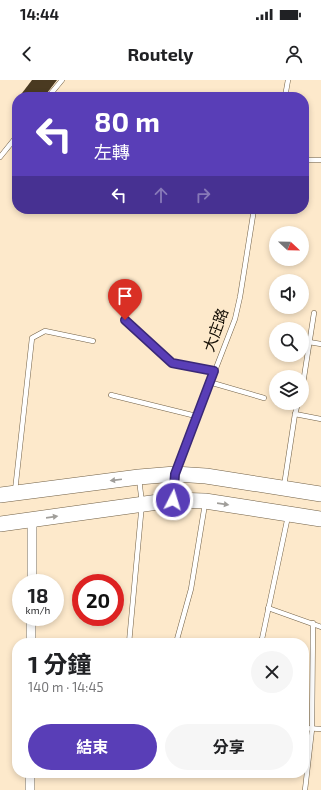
<!DOCTYPE html>
<html lang="zh-TW">
<head>
<meta charset="utf-8">
<style>
	body { margin:0; font-family:"Exo 2","Noto Sans TC",sans-serif; background:#f6f6f6; color:#202124; height:100vh; display:flex; flex-direction:column; font-size:15px; white-space:nowrap }
	* { box-sizing:border-box; margin:0 }
	p { font-size:13px; color:#757577 }
	.icon { flex:none; width:22px; height:22px; fill:none; stroke:currentColor; stroke-width:2; stroke-linecap:round; stroke-linejoin:round }
	.map { position:relative; flex:1; overflow:hidden }
	.panel { position:absolute; left:12px; top:558px; width:297px; height:140px; display:flex; flex-direction:column; background:#fff; border-radius:16px; box-shadow:0 2px 6px #0003 }
	.panel>* { flex:none }
	.hud { position:absolute; left:12px; top:12px; width:297px; height:122px; border-radius:16px; box-shadow:0 2px 6px #0003; background:#593eb7; color:#fff; overflow:hidden }
	.needle { width:26px; rotate:112deg }
	.buttons { position:absolute; left:269px; top:146px; display:grid; gap:8px }
	.buttons a { display:grid; place-items:center; width:40px; height:40px; border-radius:50%; background:#fff; box-shadow:0 2px 6px #0003; font-size:20px }
	.speed { position:absolute; left:12px; top:494px; display:flex; gap:8px; font-size:20px; font-weight:700; text-align:center }
	.speed>* { display:grid; place-content:center; width:52px; height:52px; border-radius:50%; background:#fff; box-shadow:0 2px 6px #0003; line-height:1 }
	.speed small { font-size:10px; font-weight:400 }
	.speed .limit { border:6px solid #d22; background:#fff; color:#111 }
	.pin { position:absolute; display:grid; place-items:center; width:34px; height:34px; color:#fff; margin:-41px -17px; border-radius:50% 50% 50% 0; rotate:-45deg; box-shadow:0 0 4px #0007 }
	.pin .icon { rotate:45deg }
	.me { position:absolute; width:44px; margin:-22px; rotate:5deg; stroke-linejoin:round; filter:drop-shadow(0 0 3px #0008) }
	.turn { display:flex; align-items:center; gap:14px; height:84px; padding:0 16px; font-size:18px }
	.turn .icon { width:52px; height:52px; stroke-width:2.5 }
	.turn b { display:block; font-size:28px; line-height:34px }
	.lanes { display:flex; align-items:center; height:38px; padding:0 16px; background:#0003; justify-content:center; gap:20px; direction:ltr }
	.lanes .off { opacity:.35 }
	.round { display:grid; place-items:center; flex:none; width:42px; height:42px; border-radius:21px; background:#f6f6f6 }
	.headline { display:flex; align-items:center; justify-content:space-between; height:68px; padding:0 16px }
	h1 { font-size:24px; font-weight:700; line-height:30px }
	.action { display:flex; gap:8px; margin-top:auto; padding:8px 16px }
	.action a { flex:1; height:46px; border-radius:24px; background:#593eb7; color:#fff; font-size:16px; font-weight:700; line-height:46px; text-align:center }
	.action a+a { background:#f6f6f6; color:#202124 }
	.status { display:flex; justify-content:space-between; align-items:center; height:28px; padding:0 20px; background:#fff; direction:ltr }
	.status svg { height:11px; fill:currentColor }
	header { display:flex; justify-content:space-between; align-items:center; height:52px; padding:0 16px; background:#fff; font-size:18px; font-weight:700 }
	.map>svg:first-child { display:block }
</style>
</head>
<body>
<div class="status"><b>14:44</b><svg viewBox="0 0 49 12"><path d="M0 12V9h3v3zM5 12V6h3v6zM10 12V3h3v9zM15 12V0h3v12zM26 1h20v11H26zM47 4h2v5h-2z"/></svg></div>
<header><svg class="icon" aria-label="back" viewBox="0 0 24 24"><path d="M15 5l-7 7 7 7"/></svg>Routely<svg class="icon" aria-label="person" viewBox="0 0 24 24"><circle cx="12" cy="8" r="4"/><path d="M4 21q1-7 8-7t8 7"/></svg></header>
<div class="map">
<svg width="321" height="710" viewBox="0 0 321 710">
	<rect width="100%" height="100%" fill="#fde9cb"/>
	<!-- building -->
	<path fill="#4a3a21" d="M 32,0 L 57,0 L 44,17 L 19,17 Z"/>
	<g fill="none" stroke-linecap="round" stroke-linejoin="round">
		<!-- service casing -->
		<g stroke="#716046" stroke-width="5.5">
			<g id="service">
				<path d="M 48,17 L 62,0"/>
				<path d="M 285,17 L 288,0"/>
				<path d="M 0,77 L 17,56"/>
				<path d="M 304,84 L 308,80 L 321,80"/>
				<path d="M 125,240 L 172,283 L 214,291"/>
				<path d="M 309,262 L 321,264"/>
				<path d="M 209,302 L 264,318"/>
				<path d="M 302,310 L 314,233"/>
				<path d="M 111,315 L 196,336"/>
				<path d="M 295,334 L 321,339"/>
				<path d="M 284,406 L 295,334 L 298,323"/>
				<path d="M 15,411 L 32,258 L 45,251 L 93,261"/>
				<path d="M 173,418 L 175,394 L 235,239 L 240,217 L 254,129"/>
				<path d="M 268,528 L 321,547"/>
				<path d="M 129,563 L 142,423 L 139,399"/>
				<path d="M 176,563 L 191,509 L 205,424"/>
				<path d="M 257,563 L 262,559 L 288,436"/>
				<path d="M 304,648 L 321,649"/>
				<path d="M 305,710 L 312,649 L 313,543"/>
			</g>
		</g>
		<!-- minor casing -->
		<g stroke="#716046" stroke-width="10">
			<g id="minor">
				<path d="M 32,503 L 32,440"/>
				<path d="M 31,563 L 31,537"/>
				<path d="M 30,710 L 30,693"/>
			</g>
		</g>
		<!-- primary casing -->
		<g stroke="#716046" stroke-width="16">
			<g id="primary">
				<path d="M 0,415 L 139,397 L 175,394 L 206,396 L 321,414"/>
				<path d="M 0,444 L 173,420 L 205,421 L 321,439"/>
			</g>
		</g>
		<!-- service -->
		<use href="#service" stroke="#fff" stroke-width="4.5"/>
		<!-- minor -->
		<use href="#minor" stroke="#fff" stroke-width="9"/>
		<!-- primary -->
		<use href="#primary" stroke="#fff" stroke-width="15"/>
	</g>
	<!-- one-way arrows -->
	<defs><path id="oneway-solid" d="M-6-.8H1V-3.2L6.5 0L1 3.2V.8H-6Z"/></defs>
	<g fill="#a09e9a">
		<use href="#oneway-solid" transform="translate(116 400) rotate(173)"/>
		<use href="#oneway-solid" transform="translate(223 424) rotate(8)"/>
		<use href="#oneway-solid" transform="translate(52 437) rotate(-8)"/>
	</g>
	<g fill="none" stroke-linecap="round" stroke-linejoin="round">
		<!-- route casing -->
		<g stroke="#3a2877" stroke-width="10">
			<path id="route" d="M 125,240 L 172,283 L 214,291 L 175,394 L 173,420"/>
		</g>
		<!-- route -->
		<use href="#route" stroke="#593eb7" stroke-width="7"/>
	</g>
	<g text-anchor="middle" stroke-width="4" stroke-linejoin="round" paint-order="stroke">
		<!-- street labels -->
		<g font-size="15" fill="#120c03" stroke="#fde9cb">
			<text transform="translate(216 250) rotate(-70)" y="5">大庄路</text>
		</g>
	</g>
</svg>
<div class="buttons">
<a><svg class="needle" viewBox="-14 -14 28 28"><path d="M0-13l5 13h-10z" fill="#e53935"/><path d="M0 13l5-13h-10z" fill="#757577"/></svg></a>
<a><svg class="icon" aria-label="sound" viewBox="0 0 24 24"><path d="M4 9h4l5-4v14l-5-4H4zM17 9q2 3 0 6"/></svg></a>
<a><svg class="icon" aria-label="search" viewBox="0 0 24 24"><circle cx="10" cy="10" r="6"/><path d="M15 15l6 6"/></svg></a>
<a><svg class="icon" aria-label="layers" viewBox="0 0 24 24"><path d="M12 4l9 5-9 5-9-5zM3 14l9 5 9-5"/></svg></a>
</div>
<div class="speed"><div>18<small>km/h</small></div><div class="limit">20</div></div>
<div class="pin" style="left:125px;top:240px;background:#d93025"><svg class="icon" aria-label="arrive" viewBox="0 0 24 24"><path d="M6 21V4h12l-3 4 3 4H6"/></svg></div>
<svg class="me" style="left:173px;top:420px" viewBox="-20 -20 40 40"><circle r="17" fill="#593eb7" stroke="#fff" stroke-width="3"/><path d="M0-11L8 9 0 5-8 9z" fill="#fff"/></svg>
<div class="hud">
<div class="turn"><svg class="icon" aria-label="left" viewBox="0 0 24 24"><path d="M17 20v-9H6M10 6l-5 5 5 5"/></svg><div><b>80 m</b>左轉</div></div>
<div class="lanes"><svg class="icon" aria-label="left" viewBox="0 0 24 24"><path d="M17 20v-9H6M10 6l-5 5 5 5"/></svg><svg class="icon off" aria-label="ahead" viewBox="0 0 24 24"><path d="M12 20V5M6 11l6-6 6 6"/></svg><svg class="icon off" aria-label="right" viewBox="0 0 24 24"><path d="M7 20v-9h11M14 6l5 5-5 5"/></svg></div>
</div>
<section class="panel">
<div class="headline"><div><h1>1 分鐘</h1><p>140 m · 14:45</p></div><a class="round"><svg class="icon" aria-label="close" viewBox="0 0 24 24"><path d="M6 6l12 12M18 6L6 18"/></svg></a></div>
<div class="action"><a>結束</a><a>分享</a></div>
</section>
</div>
</body>
</html>
